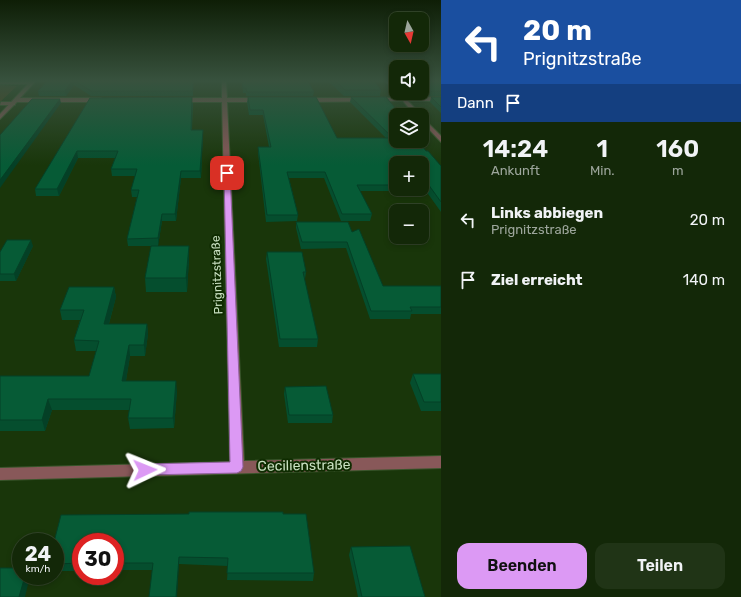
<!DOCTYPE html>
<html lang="de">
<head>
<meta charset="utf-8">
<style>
	body { margin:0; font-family:Rubik,sans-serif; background:#203416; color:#f1f3f6; height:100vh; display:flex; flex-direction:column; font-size:15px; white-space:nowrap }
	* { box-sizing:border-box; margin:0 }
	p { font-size:13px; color:#9da69c }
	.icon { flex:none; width:22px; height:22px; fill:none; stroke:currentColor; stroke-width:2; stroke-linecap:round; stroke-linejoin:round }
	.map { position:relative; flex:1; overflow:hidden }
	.drawer { display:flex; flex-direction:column; background:#132808; width:300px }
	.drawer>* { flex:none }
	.hud { background:#1a4fa0; color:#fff; overflow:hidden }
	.needle { width:26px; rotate:172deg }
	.tools { position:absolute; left:389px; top:12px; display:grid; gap:8px }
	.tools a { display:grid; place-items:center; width:40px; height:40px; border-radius:8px; background:#132808; box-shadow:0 2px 6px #0003,0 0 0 1px #324429; font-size:20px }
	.speed { position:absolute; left:12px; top:533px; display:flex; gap:8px; font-size:20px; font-weight:700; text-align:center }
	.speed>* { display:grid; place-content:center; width:52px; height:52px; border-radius:50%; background:#132808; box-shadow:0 2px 6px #0003,0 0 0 1px #324429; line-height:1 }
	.speed small { font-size:10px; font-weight:400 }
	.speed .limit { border:6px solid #d22; background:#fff; color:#111 }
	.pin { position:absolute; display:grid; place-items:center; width:34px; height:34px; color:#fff; margin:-17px; border-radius:8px; box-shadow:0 2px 6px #0006 }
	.me { position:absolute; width:44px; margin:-22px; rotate:88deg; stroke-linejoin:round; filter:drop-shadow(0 0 3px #0008) }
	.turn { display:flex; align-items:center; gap:14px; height:84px; padding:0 16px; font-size:18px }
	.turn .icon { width:52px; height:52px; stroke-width:2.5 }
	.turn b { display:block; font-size:28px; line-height:34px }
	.then { display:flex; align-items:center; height:38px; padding:0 16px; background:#0003; gap:8px; font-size:15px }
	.eta { display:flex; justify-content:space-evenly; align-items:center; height:68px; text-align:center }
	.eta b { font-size:24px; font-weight:600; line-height:28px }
	.action { display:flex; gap:8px; margin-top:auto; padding:8px 16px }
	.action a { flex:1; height:46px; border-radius:12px; background:#dc99f4; color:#111; font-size:16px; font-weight:600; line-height:46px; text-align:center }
	.action a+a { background:#203416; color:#f1f3f6 }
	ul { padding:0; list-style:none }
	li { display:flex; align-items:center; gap:12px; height:60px; padding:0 16px }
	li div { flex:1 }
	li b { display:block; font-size:15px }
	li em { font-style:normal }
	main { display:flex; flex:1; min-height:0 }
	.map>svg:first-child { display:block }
</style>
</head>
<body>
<main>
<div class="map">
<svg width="441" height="597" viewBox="0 0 441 597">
	<rect width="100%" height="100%" fill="#19360a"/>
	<!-- green -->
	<path fill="#523c17" d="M 0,85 L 17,86 L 0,102 Z"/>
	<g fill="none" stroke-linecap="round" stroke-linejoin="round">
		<!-- service casing -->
		<g stroke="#39552b" stroke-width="2">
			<path id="service" d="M 13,102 L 15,103 L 15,105 L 0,105 L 1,102 Z"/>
		</g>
		<!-- minor casing -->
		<g stroke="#39552b" stroke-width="2">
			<g id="minor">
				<path d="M 36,81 L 20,98 L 101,98 L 104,100 L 101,102 L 17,102 L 0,119 L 0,114 L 28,84 L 0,84 L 0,82 Z"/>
				<path d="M 222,81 L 226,81 L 227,98 L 261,98 L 264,100 L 261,102 L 227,102 L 244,461 L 441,456 L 441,468 L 0,480 L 0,468 L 230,462 L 222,102 L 179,102 L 176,100 L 179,98 L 222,98 Z"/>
				<path d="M 385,81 L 390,81 L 396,88 L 396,92 Z"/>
				<path d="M 400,96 L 405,98 L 441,97 L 441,101 L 408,101 L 421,115 L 415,115 L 403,101 L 305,102 L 302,100 L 305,98 L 400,98 Z"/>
				<path d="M 422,117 L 441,136 L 441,142 L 422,122 Z"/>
			</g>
		</g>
		<!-- service -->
		<use href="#service" fill="#885859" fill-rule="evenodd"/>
		<!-- minor -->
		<use href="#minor" fill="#885859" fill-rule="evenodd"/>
	</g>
	<!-- wall -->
	<g fill="#054e2e" fill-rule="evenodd">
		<path d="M 47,81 L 193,81 L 193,96 L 91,96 L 74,85 L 66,96 L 39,96 L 38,91 Z"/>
		<path d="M 242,81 L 308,81 L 314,92 L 313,96 L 246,96 L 246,93 L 243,93 Z"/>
		<path d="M 328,81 L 374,81 L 381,90 L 380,96 L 344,96 Z"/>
		<path d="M 422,81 L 441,81 L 441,96 L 423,96 L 420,93 L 422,93 Z"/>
		<path d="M 248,97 L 337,138 L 386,138 L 350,102 L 351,97 L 400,114 L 400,115 L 396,115 L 396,141 L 426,151 L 441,166 L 441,212 L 426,191 L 360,191 L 372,214 L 370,221 L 341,221 L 324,178 L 289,178 L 298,215 L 297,221 L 266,222 L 258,153 L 258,147 L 269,147 L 263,115 L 249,115 L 247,102 ZM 396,163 L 422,163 L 422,189 L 396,189 Z"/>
		<path d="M 431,97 L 441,97 L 441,113 L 430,102 Z"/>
		<path d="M 90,98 L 193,103 L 192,130 L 203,130 L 201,178 L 181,178 L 176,221 L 162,221 L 158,246 L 189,259 L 187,292 L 146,292 L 145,278 L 151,246 L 128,246 L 127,239 L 137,197 L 132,197 L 131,190 L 135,176 L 112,176 L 111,169 L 115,158 L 78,158 L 59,196 L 36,196 L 35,189 Z"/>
		<path d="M 296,222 L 352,232 L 383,286 L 441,286 L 441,314 L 411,314 L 410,319 L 370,319 L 346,248 L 301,249 L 296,228 Z"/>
		<path d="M 33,246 L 16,281 L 0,281 L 0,252 Z"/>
		<path d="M 267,252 L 306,272 L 305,279 L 304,279 L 318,339 L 317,347 L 279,347 L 266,259 Z"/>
		<path d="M 114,287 L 116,297 L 109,324 L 147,324 L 148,334 L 145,356 L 130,356 L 126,381 L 177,391 L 174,428 L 130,429 L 128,418 L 130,410 L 52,410 L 45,431 L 0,431 L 0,376 L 89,376 L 96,351 L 76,351 L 74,340 L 80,320 L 62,320 L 60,310 Z"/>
		<path d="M 413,374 L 441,374 L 441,411 L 421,411 L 410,383 Z"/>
		<path d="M 285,387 L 333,415 L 332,423 L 288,423 L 284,394 Z"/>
		<path d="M 283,514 L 314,573 L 313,581 L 227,580 L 228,566 L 179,564 L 152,570 L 115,570 L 115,542 L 81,542 L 81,571 L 55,571 L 55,542 Z"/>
		<path d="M 351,547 L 425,597 L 358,597 L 349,555 Z"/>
	</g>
	<!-- shaded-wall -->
	<g fill="#044026">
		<path d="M 72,81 L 73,81 L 74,85 L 66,96 L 65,91 Z"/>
		<path d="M 60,99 L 61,103 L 0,188 L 0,180 Z"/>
		<path d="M 203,130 L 203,136 L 201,178 L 200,171 Z"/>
		<path d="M 77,151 L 78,158 L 59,196 L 57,189 Z"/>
		<path d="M 181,171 L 181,178 L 176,221 L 175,214 Z"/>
		<path d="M 162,214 L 162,221 L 158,246 L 158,238 Z"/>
		<path d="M 31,240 L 33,246 L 16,281 L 14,274 Z"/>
		<path d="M 189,246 L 189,259 L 187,292 L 186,278 Z"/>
		<path d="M 114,287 L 116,297 L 106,334 L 104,324 Z"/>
		<path d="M 147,324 L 148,334 L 145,356 L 144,345 Z"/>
		<path d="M 129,345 L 130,356 L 124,392 L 122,381 Z"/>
		<path d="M 176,381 L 177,391 L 174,428 L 173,418 Z"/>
		<path d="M 48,399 L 52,410 L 45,431 L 42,420 Z"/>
		<path d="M 179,557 L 179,564 L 177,597 L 176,597 Z"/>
		<path d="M 25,576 L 30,576 L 25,597 L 19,597 Z"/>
	</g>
	<!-- building -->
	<g fill="#065b36" stroke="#044026">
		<path d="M 47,81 L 72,81 L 65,91 L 38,91 Z"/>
		<path d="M 75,81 L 193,81 L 193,91 L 91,91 Z"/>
		<path d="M 242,81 L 308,81 L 314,92 L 247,92 L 246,88 L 243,88 Z"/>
		<path d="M 336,81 L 374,81 L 381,90 L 345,90 Z"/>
		<path d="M 422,81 L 441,81 L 441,91 L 424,91 L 422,89 Z"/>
		<path d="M 192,97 L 191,130 L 203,130 L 200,171 L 181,171 L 175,214 L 162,214 L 158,238 L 127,239 L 139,190 L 131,190 L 137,169 L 111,169 L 118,151 L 77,151 L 57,189 L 35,189 L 90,98 Z"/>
		<path d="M 248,97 L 316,97 L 337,138 L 393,138 L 351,97 L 386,97 L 400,114 L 395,114 L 396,116 L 396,141 L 418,141 L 426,151 L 428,151 L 441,166 L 441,202 L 428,184 L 422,184 L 422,163 L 396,163 L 396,185 L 357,185 L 372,214 L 342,214 L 325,172 L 287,172 L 298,215 L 267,215 L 258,147 L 271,147 L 263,110 L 250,110 Z"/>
		<path d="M 431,97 L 441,97 L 441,107 Z"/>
		<path d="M 32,99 L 60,99 L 0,180 L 0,135 Z"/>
		<path d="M 296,222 L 348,222 L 352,232 L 359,229 L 383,286 L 441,286 L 441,307 L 410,307 L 412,311 L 371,311 L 347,242 L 302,242 Z"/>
		<path d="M 7,240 L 31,240 L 14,274 L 0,274 L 0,252 Z"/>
		<path d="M 151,246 L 189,246 L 186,278 L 145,278 Z"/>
		<path d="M 267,252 L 302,252 L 306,272 L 303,272 L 318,339 L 280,339 Z"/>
		<path d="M 69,287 L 114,287 L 104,324 L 147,324 L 144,345 L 129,345 L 122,381 L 176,381 L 173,418 L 128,418 L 131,399 L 48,399 L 42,420 L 0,420 L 0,376 L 89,376 L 99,341 L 74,340 L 84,310 L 60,310 Z"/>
		<path d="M 413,374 L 441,374 L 441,402 L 424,402 Z"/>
		<path d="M 326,386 L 333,415 L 289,415 L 285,387 Z"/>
		<path d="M 189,512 L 283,512 L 283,514 L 306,514 L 314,573 L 227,573 L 228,558 L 179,557 L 176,597 L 149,597 L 153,563 L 115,563 L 115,542 L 81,542 L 81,563 L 55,564 L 55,542 L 54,542 L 61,515 L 189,514 Z"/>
		<path d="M 410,546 L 425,597 L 362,597 L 351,547 Z"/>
		<path d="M 0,568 L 21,568 L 21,576 L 25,576 L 19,597 L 0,597 Z"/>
	</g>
	<!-- sky -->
	<linearGradient id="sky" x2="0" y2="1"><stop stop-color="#0e1e06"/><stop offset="0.49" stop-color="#38523e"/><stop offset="1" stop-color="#38523e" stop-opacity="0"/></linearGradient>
	<rect width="441" height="165" fill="url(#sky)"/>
	<!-- route -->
	<path fill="#dc99f4" stroke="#8f639f" d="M 227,171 L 230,173 L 243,467 L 241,471 L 237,473 L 145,475 L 141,474 L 139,470 L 141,466 L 145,464 L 230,462 L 224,173 Z"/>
	<g text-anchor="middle" stroke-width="4" stroke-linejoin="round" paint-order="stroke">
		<!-- street labels -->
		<g font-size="12" fill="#c9e0c1" stroke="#0f2c01">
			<text transform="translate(217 275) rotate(-92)" y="4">Prignitzstraße</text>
		</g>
		<!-- near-street labels -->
		<g font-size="14" fill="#c9e0c1" stroke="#0f2c01">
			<text transform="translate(304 465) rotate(-1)" y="5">Cecilienstraße</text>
		</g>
	</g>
</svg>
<div class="tools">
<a><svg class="needle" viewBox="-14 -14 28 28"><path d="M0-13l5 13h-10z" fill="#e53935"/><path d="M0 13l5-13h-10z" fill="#9da69c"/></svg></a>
<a><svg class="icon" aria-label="sound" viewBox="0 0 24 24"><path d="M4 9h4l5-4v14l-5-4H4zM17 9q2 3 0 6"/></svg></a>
<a><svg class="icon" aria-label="layers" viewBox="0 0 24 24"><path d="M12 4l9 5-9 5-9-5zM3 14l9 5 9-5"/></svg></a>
<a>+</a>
<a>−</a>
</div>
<div class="speed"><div>24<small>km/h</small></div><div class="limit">30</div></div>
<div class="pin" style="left:227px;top:173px;background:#d93025"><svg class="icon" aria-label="arrive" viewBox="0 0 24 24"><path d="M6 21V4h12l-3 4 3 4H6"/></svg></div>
<svg class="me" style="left:145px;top:470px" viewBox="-20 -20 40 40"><path d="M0-17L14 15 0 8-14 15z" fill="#dc99f4" stroke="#fff" stroke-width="4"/></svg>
</div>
<section class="drawer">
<div class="hud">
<div class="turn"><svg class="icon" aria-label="left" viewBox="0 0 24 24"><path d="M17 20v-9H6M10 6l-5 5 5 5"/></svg><div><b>20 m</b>Prignitzstraße</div></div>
<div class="then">Dann<svg class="icon" aria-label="arrive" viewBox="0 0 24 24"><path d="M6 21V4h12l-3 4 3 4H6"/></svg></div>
</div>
<div class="eta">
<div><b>14:24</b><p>Ankunft</p></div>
<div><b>1</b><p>Min.</p></div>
<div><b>160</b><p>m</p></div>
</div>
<ul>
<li><svg class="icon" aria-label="left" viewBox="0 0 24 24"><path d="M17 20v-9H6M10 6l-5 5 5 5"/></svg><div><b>Links abbiegen</b><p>Prignitzstraße</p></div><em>20 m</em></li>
<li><svg class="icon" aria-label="arrive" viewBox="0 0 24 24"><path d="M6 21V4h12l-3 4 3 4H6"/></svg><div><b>Ziel erreicht</b></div><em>140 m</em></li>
</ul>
<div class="action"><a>Beenden</a><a>Teilen</a></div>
</section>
</main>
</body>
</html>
